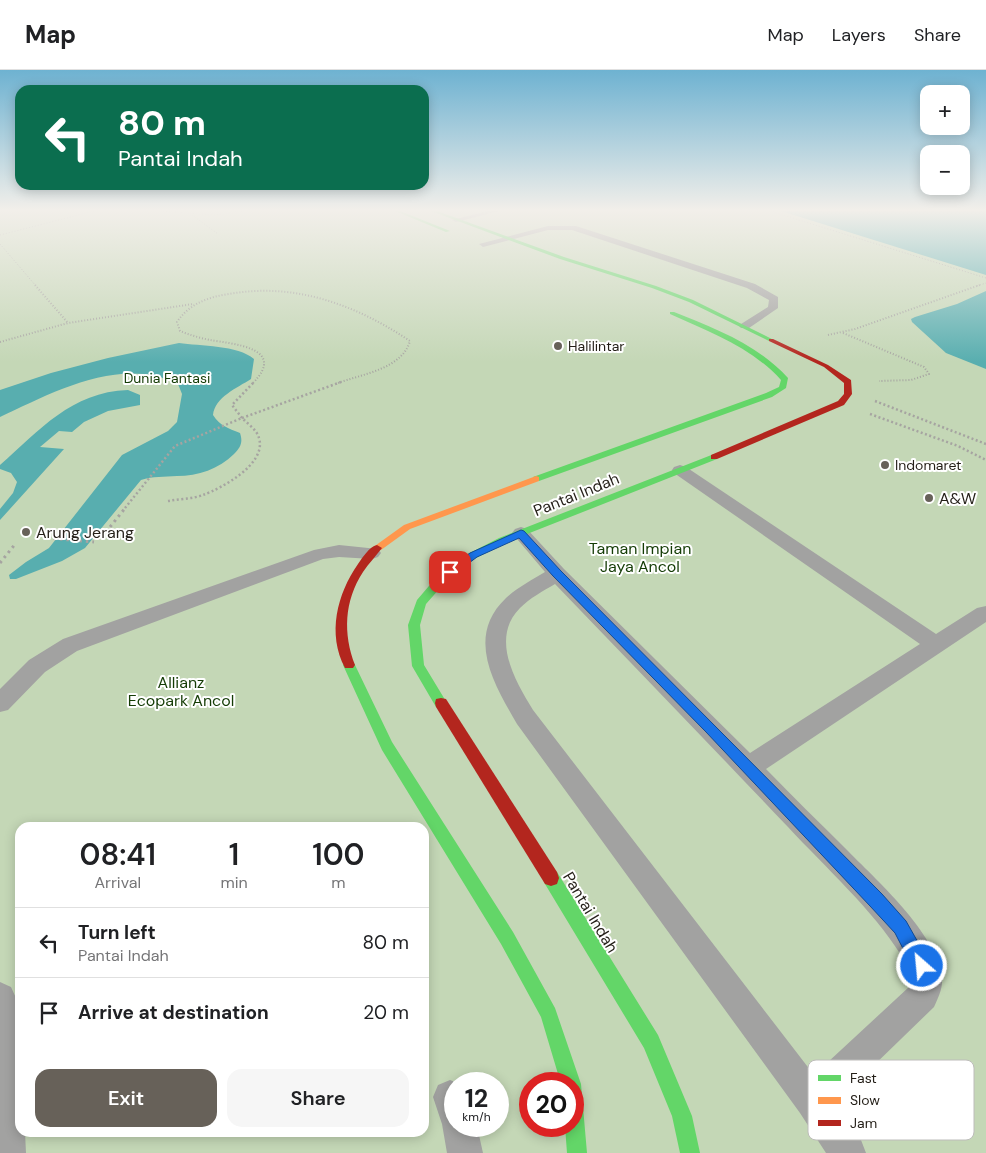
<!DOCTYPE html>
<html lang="en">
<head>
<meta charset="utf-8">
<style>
	body { margin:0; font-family:"DM Sans",sans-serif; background:#f6f6f6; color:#202124; height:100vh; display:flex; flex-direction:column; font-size:19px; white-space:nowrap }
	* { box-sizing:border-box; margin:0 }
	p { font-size:16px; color:#757577 }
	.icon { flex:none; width:28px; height:28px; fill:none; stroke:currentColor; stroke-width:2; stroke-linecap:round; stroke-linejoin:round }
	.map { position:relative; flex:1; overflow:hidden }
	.side { position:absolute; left:15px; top:752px; width:414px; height:315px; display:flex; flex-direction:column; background:#fff; border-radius:15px; box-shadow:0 2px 12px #0003 }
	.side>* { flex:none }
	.top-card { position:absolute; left:15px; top:15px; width:414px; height:105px; border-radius:15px; box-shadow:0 2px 12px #0003; background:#0b6e4f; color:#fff; overflow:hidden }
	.tools { position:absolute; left:920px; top:15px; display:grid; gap:10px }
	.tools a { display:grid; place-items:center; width:50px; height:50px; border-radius:10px; background:#fff; box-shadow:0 2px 12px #0003; font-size:25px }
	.speed { position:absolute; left:444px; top:1002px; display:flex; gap:10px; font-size:25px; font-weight:700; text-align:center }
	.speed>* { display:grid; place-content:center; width:65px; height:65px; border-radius:50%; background:#fff; box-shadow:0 2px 12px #0003; line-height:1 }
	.speed small { font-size:12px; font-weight:400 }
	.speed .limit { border:8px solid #d22; background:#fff; color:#111 }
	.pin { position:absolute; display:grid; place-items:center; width:42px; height:42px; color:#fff; margin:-21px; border-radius:10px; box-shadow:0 2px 8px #0006 }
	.me { position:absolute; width:55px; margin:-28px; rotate:333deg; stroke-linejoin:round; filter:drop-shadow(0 0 4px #0008) }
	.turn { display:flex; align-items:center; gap:18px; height:105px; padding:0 20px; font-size:22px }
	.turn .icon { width:65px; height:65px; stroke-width:2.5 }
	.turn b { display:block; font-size:35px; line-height:42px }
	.eta { display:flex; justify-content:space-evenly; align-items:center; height:85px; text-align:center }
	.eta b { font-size:30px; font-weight:600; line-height:35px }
	.cta { display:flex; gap:10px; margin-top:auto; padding:10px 20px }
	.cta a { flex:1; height:58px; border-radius:15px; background:#676159; color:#fff; font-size:20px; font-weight:600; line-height:58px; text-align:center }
	.cta a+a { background:#f6f6f6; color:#202124 }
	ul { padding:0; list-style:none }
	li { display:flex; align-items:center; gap:15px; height:70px; padding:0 20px; border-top:1px solid #e0e0e0 }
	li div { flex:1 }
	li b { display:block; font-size:19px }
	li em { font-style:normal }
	header { display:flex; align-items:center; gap:30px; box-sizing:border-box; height:70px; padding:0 25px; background:#fff; border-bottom:1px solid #e0e0e0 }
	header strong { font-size:24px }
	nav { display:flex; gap:28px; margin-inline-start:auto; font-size:18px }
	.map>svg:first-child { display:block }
</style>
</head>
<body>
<header>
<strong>Map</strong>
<nav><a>Map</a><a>Layers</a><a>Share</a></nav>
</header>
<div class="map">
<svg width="986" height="1083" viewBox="0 0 986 1083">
	<rect width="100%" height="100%" fill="#e3dcd1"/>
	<!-- green -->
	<path fill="#c4d7b6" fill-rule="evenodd" d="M 0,141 L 986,141 L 986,1083 L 0,1083 ZM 20,758 L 424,758 L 424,1062 L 20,1062 ZM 455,1014 L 498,1014 L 498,1056 L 455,1056 ZM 530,1014 L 572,1014 L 572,1056 L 530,1056 Z"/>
	<!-- water -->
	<g fill="#58aeaf">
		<path d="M 781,141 L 986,141 L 986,205 Z"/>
		<path d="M 986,221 L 986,299 L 946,283 L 912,252 L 911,249 L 915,247 L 957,234 Z"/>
		<path d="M 179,273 C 200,276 238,275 254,289 L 251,309 C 237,318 215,327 213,345 C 220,356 228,358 240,363 C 243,372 241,377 234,384 C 219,399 198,406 177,406 C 164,407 153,406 141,410 L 85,478 L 62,491 L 16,509 L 10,509 L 9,505 L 26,492 L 49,478 L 122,385 L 168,361 L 177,352 L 182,324 L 178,314 C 120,285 52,323 0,347 L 0,320 L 51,303 L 108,288 Z"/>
		<path d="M 128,320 L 140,325 L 140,335 L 108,341 L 84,352 L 72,362 L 59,361 L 40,377 L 64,379 L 0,450 L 0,439 L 13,423 L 17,412 L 11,403 L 0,399 L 0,395 C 40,360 71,322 128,320 Z"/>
	</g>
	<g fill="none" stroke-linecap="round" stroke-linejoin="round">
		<!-- path-far3 -->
		<g stroke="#a6a4a1" stroke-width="1" stroke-dasharray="1 2" stroke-linecap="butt">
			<path d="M 160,141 L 214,145 L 244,141"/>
			<path d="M 770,141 L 986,208"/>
			<path d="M 192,145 L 218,164"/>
			<path d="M 0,165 L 94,141"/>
			<path d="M 0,174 L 36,216"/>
			<path d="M 977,216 L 986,213"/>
		</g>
		<!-- path-far2 -->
		<g stroke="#a6a4a1" stroke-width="2" stroke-dasharray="1 2" stroke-linecap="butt">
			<path d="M 35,215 L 68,253"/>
			<path d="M 843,263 L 924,297 L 929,304 L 911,310 L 879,311"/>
			<path d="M 828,265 L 855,259 L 980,215"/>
			<path d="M 0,272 L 68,253 L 193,234"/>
			<path d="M 253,313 C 287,278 234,274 210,270 C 200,268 190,265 180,261 L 177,252 C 189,234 208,227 229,224 C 295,212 356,235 410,271 C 402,299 362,304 338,313"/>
		</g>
		<!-- path-far1 -->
		<g stroke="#a6a4a1" stroke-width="2.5" stroke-dasharray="2 2.5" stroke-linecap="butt">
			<path d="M 875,331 L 986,374"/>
			<path d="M 870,344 L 958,376 L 986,390"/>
			<path d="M 242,348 L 232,335 L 254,312"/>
			<path d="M 242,348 L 341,312"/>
			<path d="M 168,431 C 179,429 192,429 203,425 C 222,418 267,394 259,368 C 257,360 248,354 242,348"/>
			<path d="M 125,438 L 175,376 L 242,348"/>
		</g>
		<!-- path -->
		<g stroke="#a6a4a1" stroke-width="3" stroke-dasharray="2.5 4" stroke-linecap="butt">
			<path d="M 106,462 L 126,437"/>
			<path d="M 47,468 L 94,472"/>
			<path d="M 0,493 L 16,473"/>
		</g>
		<!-- lane -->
		<g fill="#a2a2a1" fill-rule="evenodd">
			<path d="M 487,141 L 500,141 L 456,152 L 452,150 Z"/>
			<path d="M 548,156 L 576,156 L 755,214 L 778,227 L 778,238 L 749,258 L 741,258 L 739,256 L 741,254 L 768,237 L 769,230 L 747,218 L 572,160 L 548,160 L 483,177 L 479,174 Z"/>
			<path d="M 680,395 L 686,397 L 936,564 L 977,538 L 986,536 L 986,552 L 766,699 C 792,726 819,752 845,778 C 876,810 936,862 942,908 C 943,918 938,928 934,937 L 835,1033 L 861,1070 L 866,1083 L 826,1083 L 800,1043 L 517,654 C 494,614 465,567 506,528 C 518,517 532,510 545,502 L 512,463 L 515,459 L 521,457 L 527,459 L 564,499 L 750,683 L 920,574 L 674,403 L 672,400 L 674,397 ZM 555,514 C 633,595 711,676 788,757 C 826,798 872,839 901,885 C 908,895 912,905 909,917 L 814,1005 L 533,640 C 515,611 490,568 520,538 C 530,528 543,521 555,514 Z"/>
			<path d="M 339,475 L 378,479 L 381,483 L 378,487 L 372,489 L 339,487 L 323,489 L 77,581 L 45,602 L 8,640 L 0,642 L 0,619 L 29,590 L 63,569 L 314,480 Z"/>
			<path d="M 0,912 L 11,917 L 16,928 L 20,989 L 20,1062 L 25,1062 L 26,1083 L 0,1083 Z"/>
			<path d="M 450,1010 L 460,1014 L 455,1014 L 455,1056 L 477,1056 L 483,1083 L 447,1083 L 442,1054 L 433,1027 L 438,1015 Z"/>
		</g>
		<!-- fast -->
		<g fill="#63d668" fill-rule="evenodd">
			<path d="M 395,141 L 400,141 L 450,161 L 446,162 Z"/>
			<path d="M 431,141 L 437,141 L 564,187 L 656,216 L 693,230 L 774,270 L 769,271 L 689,232 L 652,218 L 560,189 Z"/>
			<path d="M 670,242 L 674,242 C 716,259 757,274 788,308 L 786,318 L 772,327 L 539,411 L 533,411 L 533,407 L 766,323 L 779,317 L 781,310 C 751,277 710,262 670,244 Z"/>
			<path d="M 714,384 L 717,385 L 717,389 L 507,472 L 470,491 L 448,509 L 426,534 L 420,555 L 424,595 L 447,633 L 446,637 L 441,638 L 436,637 L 412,596 L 408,555 L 417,530 L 440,503 L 462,487 L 499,468 Z"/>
			<path d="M 349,590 L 353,592 L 355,595 L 392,672 L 513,862 L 555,938 L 581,1014 L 587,1083 L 567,1083 L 565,1056 L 572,1056 L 572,1014 L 561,1014 L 541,947 L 501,874 L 382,680 L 343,595 L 345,592 Z"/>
			<path d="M 551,800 L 557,802 L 658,965 L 692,1046 L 700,1083 L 680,1083 L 672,1046 L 644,978 L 545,814 L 543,808 L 545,802 Z"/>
		</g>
		<!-- slow -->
		<path fill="#ff974d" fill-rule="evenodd" d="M 536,406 L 539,407 L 539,411 L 410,459 L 381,480 L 373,480 L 372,478 L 404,455 Z"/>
		<!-- jam -->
		<g fill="#b3261e" fill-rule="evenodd">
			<path d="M 769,269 L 773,269 L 828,295 L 851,310 L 852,324 L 844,335 L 717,389 L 711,389 L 711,385 L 838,331 L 844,324 L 844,313 L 824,297 L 769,271 Z"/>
			<path d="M 377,475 L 382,478 C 376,486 369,493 363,502 C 344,531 343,564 355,595 L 353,598 L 345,598 C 327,564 337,524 358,494 C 363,487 369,477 377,475 Z"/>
			<path d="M 441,628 L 446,629 L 557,802 L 559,808 L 557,814 L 551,816 L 545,814 L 436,637 L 435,633 L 436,629 Z"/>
		</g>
	</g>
	<!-- sky -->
	<linearGradient id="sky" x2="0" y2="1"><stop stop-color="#6eb2d1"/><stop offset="0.48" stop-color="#f2efea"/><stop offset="1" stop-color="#f2efea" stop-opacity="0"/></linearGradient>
	<rect width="986" height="292" fill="url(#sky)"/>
	<!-- route -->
	<path fill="#1a73e8" stroke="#114b97" d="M 521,460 L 524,461 L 561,501 L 882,824 L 906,851 L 928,890 L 930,896 L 928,902 L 922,905 L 915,902 L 895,863 L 870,836 L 706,662 L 553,506 L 519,468 L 477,487 L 453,505 L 450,506 L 444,502 L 470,483 Z"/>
	<!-- markers -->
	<g fill="#676159" stroke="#fff" stroke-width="2">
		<circle cx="558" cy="276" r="5"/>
		<circle cx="885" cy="395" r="5"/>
		<circle cx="929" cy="428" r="5"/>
		<circle cx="26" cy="462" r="5"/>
	</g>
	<g text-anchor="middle" stroke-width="4" stroke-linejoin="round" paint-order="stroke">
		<!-- far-poi labels -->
		<g font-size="14" fill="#241f18" stroke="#fff" text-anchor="start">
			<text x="568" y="281">Halilintar</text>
			<text x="895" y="400">Indomaret</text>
		</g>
		<!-- far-park labels -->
		<g font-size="14" fill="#143c05" stroke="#fff">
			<text x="167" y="313">Dunia Fantasi</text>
		</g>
		<!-- street labels -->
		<g font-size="16" fill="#241f18" stroke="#fff">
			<text transform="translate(576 424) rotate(-22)" y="6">Pantai Indah</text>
			<text transform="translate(591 842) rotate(59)" y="6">Pantai Indah</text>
		</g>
		<!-- poi labels -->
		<g font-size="16" fill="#241f18" stroke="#fff" text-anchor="start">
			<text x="939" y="434">A&amp;W</text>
			<text x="36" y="468">Arung Jerang</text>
		</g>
		<!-- park labels -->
		<g font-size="16" fill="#143c05" stroke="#fff">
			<text x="640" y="484">Taman Impian<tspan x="640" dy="18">Jaya Ancol</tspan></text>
			<text x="181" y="618">Allianz<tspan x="181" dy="18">Ecopark Ancol</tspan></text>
		</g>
	</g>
	<!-- legend -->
	<rect x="808" y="990" width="166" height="80" rx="8" fill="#fff" stroke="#bdbcba" stroke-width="1"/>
	<rect x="818" y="1005" width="23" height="6" fill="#63d668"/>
	<rect x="818" y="1027" width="23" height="7" fill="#ff974d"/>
	<rect x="818" y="1050" width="23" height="6" fill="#b3261e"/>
	<g font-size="14" fill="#241f18">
		<text x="850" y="1013">Fast</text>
		<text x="850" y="1035">Slow</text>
		<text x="850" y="1058">Jam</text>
	</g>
</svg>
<div class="tools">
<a>+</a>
<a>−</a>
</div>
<div class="speed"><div>12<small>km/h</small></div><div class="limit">20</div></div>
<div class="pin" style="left:450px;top:502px;background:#d93025"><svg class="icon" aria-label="arrive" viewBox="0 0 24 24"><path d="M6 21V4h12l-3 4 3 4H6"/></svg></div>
<svg class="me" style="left:922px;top:896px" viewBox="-20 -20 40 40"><circle r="17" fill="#1a73e8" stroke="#fff" stroke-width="3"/><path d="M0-11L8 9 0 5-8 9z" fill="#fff"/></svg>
<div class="top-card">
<div class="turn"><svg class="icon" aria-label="left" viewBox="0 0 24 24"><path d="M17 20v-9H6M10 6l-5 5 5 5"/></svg><div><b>80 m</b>Pantai Indah</div></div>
</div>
<section class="side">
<div class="eta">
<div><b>08:41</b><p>Arrival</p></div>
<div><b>1</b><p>min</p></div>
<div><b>100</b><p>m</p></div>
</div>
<ul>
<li><svg class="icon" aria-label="left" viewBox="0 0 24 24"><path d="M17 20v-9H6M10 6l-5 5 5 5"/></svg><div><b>Turn left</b><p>Pantai Indah</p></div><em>80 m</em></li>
<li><svg class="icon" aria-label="arrive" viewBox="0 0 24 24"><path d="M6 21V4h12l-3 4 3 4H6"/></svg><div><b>Arrive at destination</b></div><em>20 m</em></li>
</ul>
<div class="cta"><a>Exit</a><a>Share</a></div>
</section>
</div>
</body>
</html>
